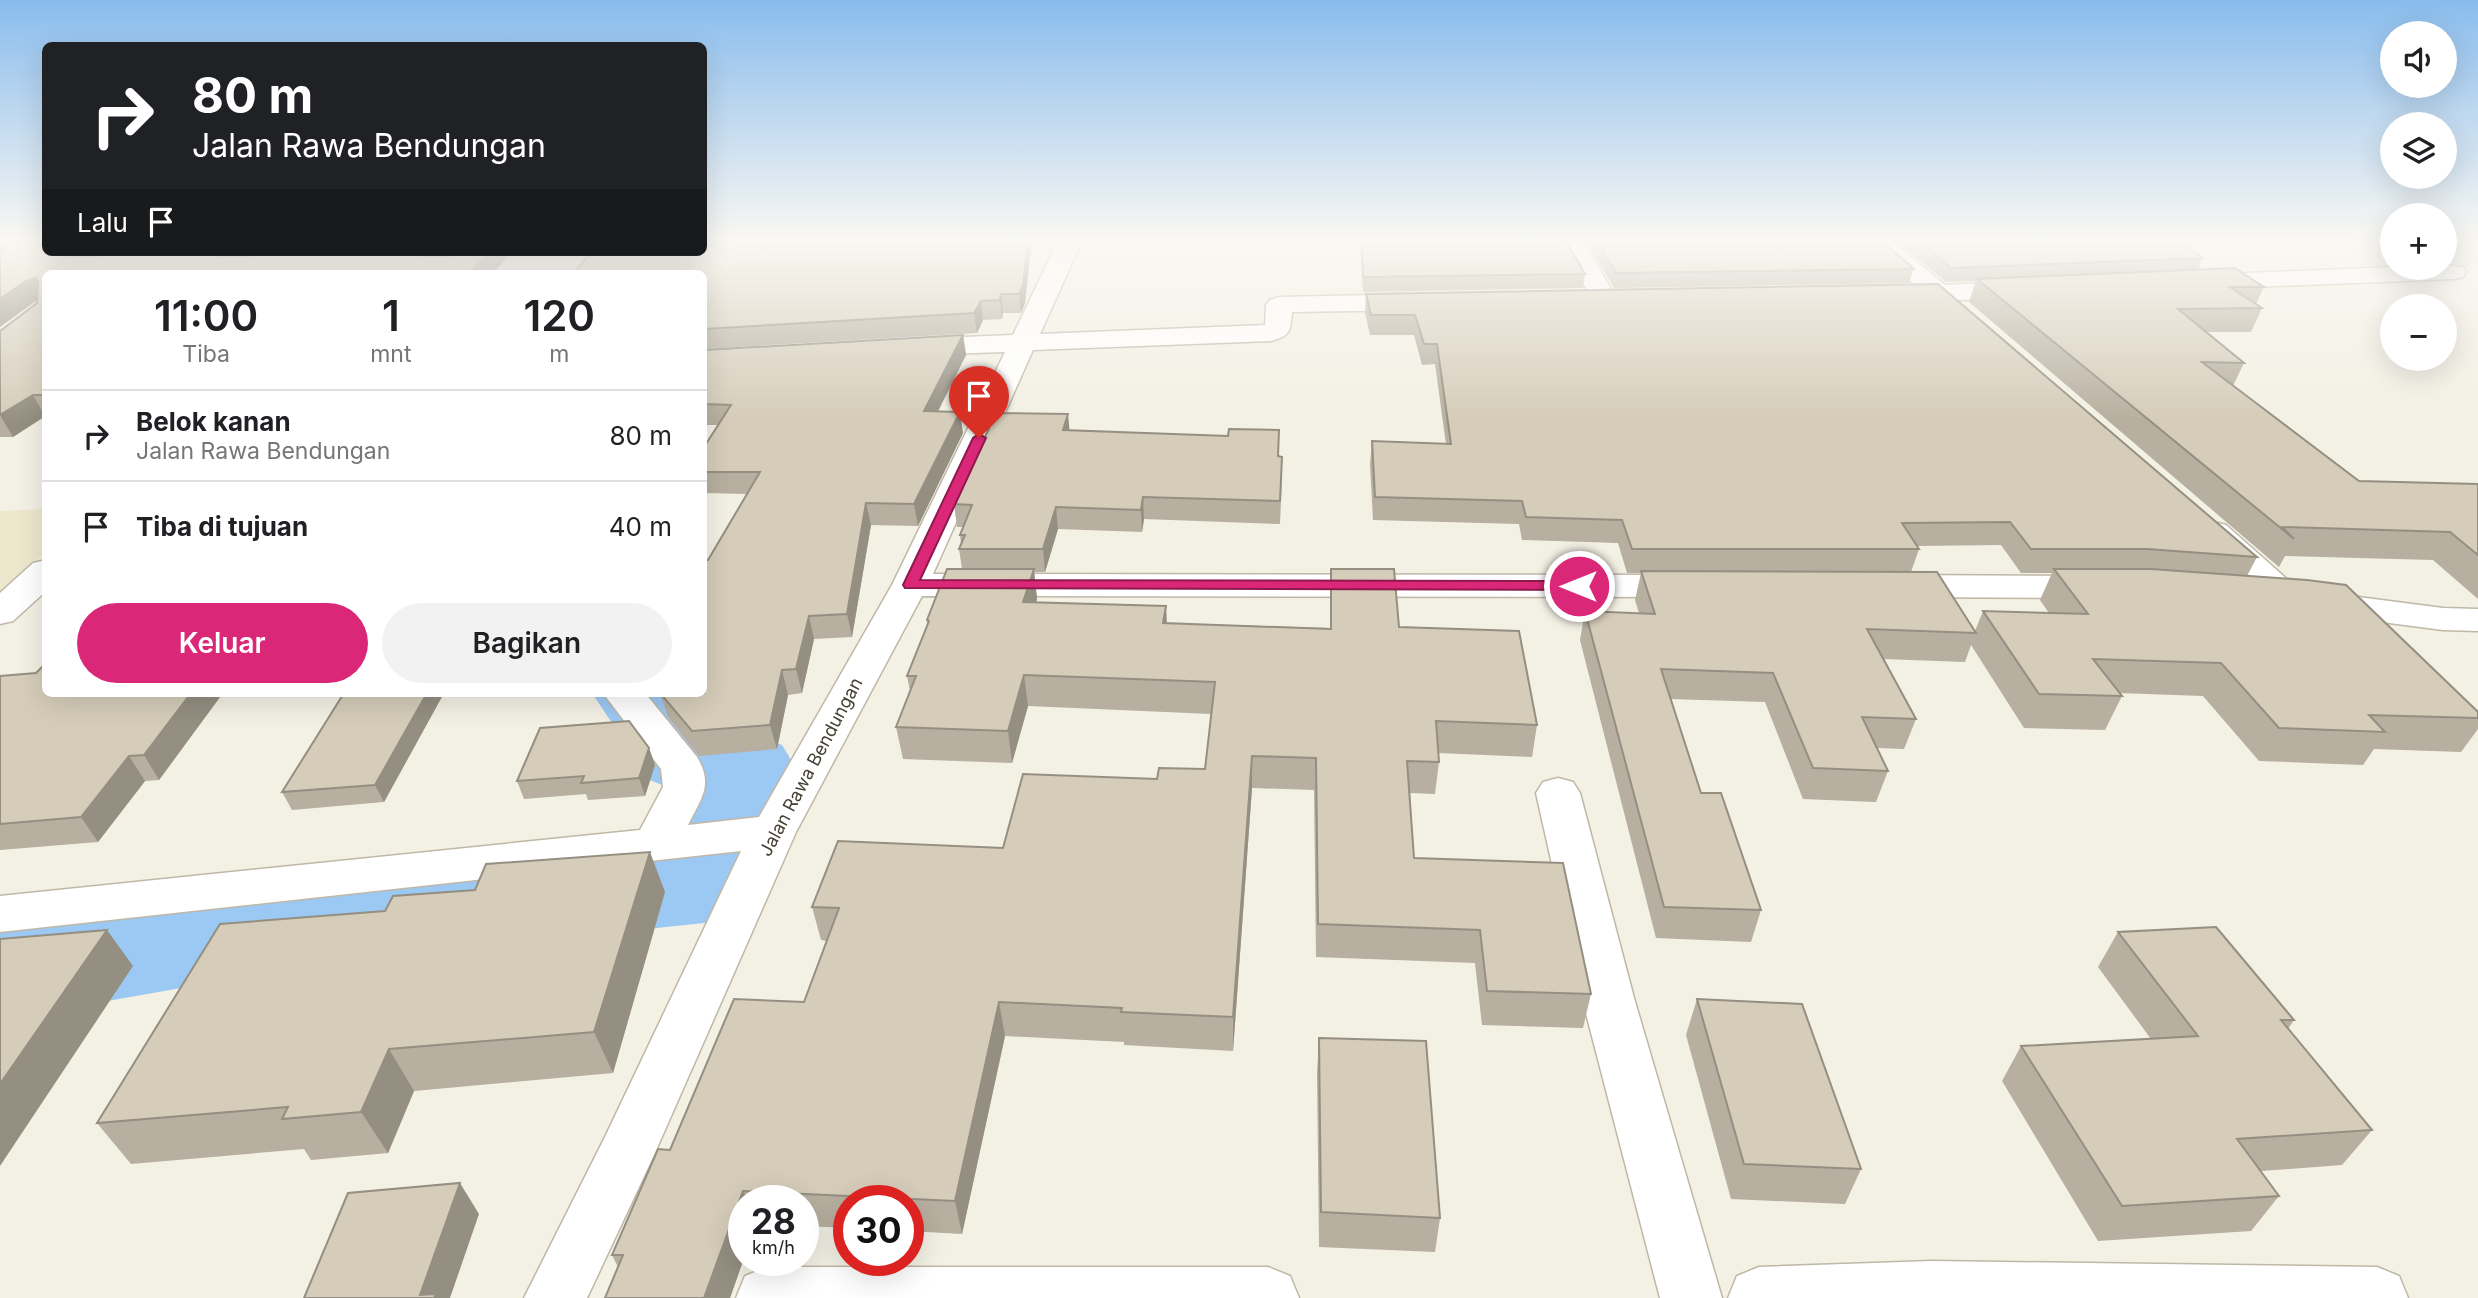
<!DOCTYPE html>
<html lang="id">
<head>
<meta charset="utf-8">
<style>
	body { margin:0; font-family:Inter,sans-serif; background:#f2f2f2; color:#202124; height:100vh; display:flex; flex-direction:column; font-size:26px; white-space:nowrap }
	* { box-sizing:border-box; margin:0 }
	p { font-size:23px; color:#757577 }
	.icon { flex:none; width:38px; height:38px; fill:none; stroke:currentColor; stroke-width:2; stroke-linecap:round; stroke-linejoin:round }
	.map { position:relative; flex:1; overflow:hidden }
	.side { position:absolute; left:42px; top:270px; width:665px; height:427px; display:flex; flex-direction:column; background:#fff; border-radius:10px; box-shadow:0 7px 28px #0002 }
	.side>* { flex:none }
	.top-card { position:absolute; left:42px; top:42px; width:665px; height:214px; border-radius:10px; box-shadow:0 7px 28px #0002; background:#202124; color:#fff; overflow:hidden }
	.buttons { position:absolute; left:2380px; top:21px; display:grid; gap:14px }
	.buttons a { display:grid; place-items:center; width:77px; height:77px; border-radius:50%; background:#fff; box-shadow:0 7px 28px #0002; font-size:35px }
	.speed { position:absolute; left:728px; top:1185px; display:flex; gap:14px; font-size:35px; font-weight:700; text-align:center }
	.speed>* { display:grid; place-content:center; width:91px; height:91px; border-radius:50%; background:#fff; box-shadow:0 7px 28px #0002; line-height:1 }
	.speed small { font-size:18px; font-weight:400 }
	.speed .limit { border:10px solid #d22; background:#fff; color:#111 }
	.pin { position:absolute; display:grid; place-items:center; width:60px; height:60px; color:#fff; margin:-72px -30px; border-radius:50% 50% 50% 0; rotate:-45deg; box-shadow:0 0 7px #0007 }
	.pin .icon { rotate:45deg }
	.me { position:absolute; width:77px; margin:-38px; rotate:270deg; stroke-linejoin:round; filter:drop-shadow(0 0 5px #0008) }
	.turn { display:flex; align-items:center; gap:24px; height:147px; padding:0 35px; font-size:32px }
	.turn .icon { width:91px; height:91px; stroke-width:2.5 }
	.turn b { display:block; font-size:49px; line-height:60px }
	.then { display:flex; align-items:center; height:66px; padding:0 35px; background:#0003; gap:14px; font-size:26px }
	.eta { display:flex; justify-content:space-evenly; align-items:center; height:119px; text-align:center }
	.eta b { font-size:42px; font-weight:600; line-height:49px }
	.action { display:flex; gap:14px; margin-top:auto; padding:14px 35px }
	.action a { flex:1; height:80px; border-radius:42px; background:#db2777; color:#fff; font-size:28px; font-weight:600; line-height:80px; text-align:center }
	.action a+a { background:#f2f2f2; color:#202124 }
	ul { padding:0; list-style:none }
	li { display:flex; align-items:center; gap:21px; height:91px; padding:0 35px; border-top:2px solid #e0e0e0 }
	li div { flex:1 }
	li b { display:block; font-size:26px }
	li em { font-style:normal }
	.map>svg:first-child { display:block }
</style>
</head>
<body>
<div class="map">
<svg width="2478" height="1298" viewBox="0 0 2478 1298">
	<rect width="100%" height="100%" fill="#f3f0e4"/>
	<!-- education -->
	<path fill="#ede7cd" d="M 45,509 L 45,552 L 0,596 L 0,511 Z"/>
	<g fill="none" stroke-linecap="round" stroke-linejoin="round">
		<!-- river -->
		<path fill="#9cc8f4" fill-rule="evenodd" d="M 704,691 L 732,726 L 782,745 L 799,773 L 768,876 L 749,909 L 704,923 L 329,962 L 0,1020 L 0,912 L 329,862 L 657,833 L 674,790 L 650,780 L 592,693 L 704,693 Z"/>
		<!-- minor casing -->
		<g stroke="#bfb8a6" stroke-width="3">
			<g id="minor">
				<path d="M 1059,239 L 1083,239 L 1040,334 L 1265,325 L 1266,305 L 1270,300 L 1279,297 L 1418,294 L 1427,297 L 1431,302 L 1427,307 L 1418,310 L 1292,312 C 1291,331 1290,336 1271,341 L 1033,350 L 933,574 L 1690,575 L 1703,578 L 1708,586 L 1703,594 L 1690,597 L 922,596 L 796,832 L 654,1155 L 587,1298 L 524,1298 L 605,1137 L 741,851 L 0,932 L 0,896 L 640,830 L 663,787 L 661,769 L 603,693 L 645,693 L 697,757 C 714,785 701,799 688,825 L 759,817 L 892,585 L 1005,352 L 913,355 L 903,353 L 899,347 L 903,341 L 913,339 L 1013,335 Z"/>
				<path d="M 1558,239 L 1582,239 L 1617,299 L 1613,304 L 1604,307 L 1595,304 Z"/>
				<path d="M 1864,239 L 1890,239 L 1945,285 L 2025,281 L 2034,284 L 2038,289 L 2034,294 L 2025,297 L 1939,301 L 1930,298 Z"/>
				<path d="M 434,252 L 458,252 L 456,273 L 432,273 Z"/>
				<path d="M 2445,265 L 2463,267 L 2466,272 L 2463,277 L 2454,279 L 2201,289 L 2192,287 L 2189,282 L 2192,277 L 2201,275 L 2392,267 L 2445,268 Z"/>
				<path d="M 2214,522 L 2226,525 L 2306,596 L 2320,592 L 2443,608 L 2478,609 L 2478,631 L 2443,630 L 2320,614 L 2307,611 L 2303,605 L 2289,609 L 2276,606 L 2202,539 L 2197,532 L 2202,525 Z"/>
				<path d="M 46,560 L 46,591 L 13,621 L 0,624 L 0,593 L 33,563 Z"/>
				<path d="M 1894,575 L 2100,576 L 2113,579 L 2118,587 L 2113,595 L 2100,598 L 1894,597 L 1881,594 L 1876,586 L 1881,578 Z"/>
				<path d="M 1558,778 L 1573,782 L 1580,793 L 1634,998 L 1722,1298 L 1660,1298 L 1582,998 L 1536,793 L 1543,782 Z"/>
				<path d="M 1932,1261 L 2377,1267 L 2399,1276 L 2408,1298 L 1728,1298 L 1737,1276 L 1759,1267 Z"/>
				<path d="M 767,1267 L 1268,1267 L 1290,1276 L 1299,1298 L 736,1298 L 745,1276 Z"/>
			</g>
		</g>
		<!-- minor -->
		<use href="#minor" fill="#fff" fill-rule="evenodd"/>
	</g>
	<!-- wall -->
	<g fill="#b7af9f" fill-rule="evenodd">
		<path d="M 704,239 L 1032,239 L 1025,303 L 1021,313 L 1003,313 L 1002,319 L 983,320 L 977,333 L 704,349 Z"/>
		<path d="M 1360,239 L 1565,239 L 1585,274 L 1583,288 L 1363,292 Z"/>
		<path d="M 1585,239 L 1880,239 L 1914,269 L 1909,283 L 1614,288 Z"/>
		<path d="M 1894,239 L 2174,239 L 2203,258 L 2198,270 L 2264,287 L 2256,304 L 2262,308 L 2251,332 L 2207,332 L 2244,363 L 2233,386 L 2359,481 L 2478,484 L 2478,599 L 2433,560 L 2285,556 L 2279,567 L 1969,302 L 1976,281 L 1946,282 Z"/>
		<path d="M 0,251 L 95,256 L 451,256 L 452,252 L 512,252 L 493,273 L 46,273 L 46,416 L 13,437 L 0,437 L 0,331 L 37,303 L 37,300 L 0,327 Z"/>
		<path d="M 1366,294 L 2257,557 L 2247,576 L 2478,712 L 2478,729 L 2461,752 L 2374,749 L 2363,765 L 2259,761 L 2203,696 L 2119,693 L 2122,696 L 2105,730 L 2024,728 L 1971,645 L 1965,662 L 1883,659 L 1916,719 L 1904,749 L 1877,748 L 1888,771 L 1876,802 L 1803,799 L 1765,702 L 1671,699 L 1701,793 L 1761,910 L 1751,942 L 1656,938 L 1580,640 L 1585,611 L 1639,613 L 1635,600 L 1641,573 L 1627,573 L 1618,543 L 1522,540 L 1519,524 L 1373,520 L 1370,464 L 1372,441 L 1446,444 L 1435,364 L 1422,365 L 1414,335 L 1370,335 L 1365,313 ZM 2001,545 L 2021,573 L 2052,573 L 2040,600 L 2049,613 L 1983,611 L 1975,631 L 1911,572 L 1919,549 L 1917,546 Z"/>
		<path d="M 963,335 L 966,355 L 938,412 L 963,433 L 918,526 L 871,525 L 852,637 L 814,639 L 802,693 L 788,695 L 777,749 L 699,756 L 668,717 L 660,693 L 708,560 L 747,494 L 704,493 L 704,447 L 718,425 L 704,425 L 704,350 Z"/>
		<path d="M 1069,431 L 1279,456 L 1282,478 L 1280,524 L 1144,519 L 1142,532 L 1058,529 L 1045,572 L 1034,572 L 1037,599 L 1036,602 L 1166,606 L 1167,623 L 1330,628 L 1331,569 L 1399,627 L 1537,725 L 1532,757 L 1438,753 L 1439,762 L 1435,794 L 1410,793 L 1414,858 L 1591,994 L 1583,1028 L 1482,1025 L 1475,963 L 1316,957 L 1314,790 L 1252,788 L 1233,1051 L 1124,1045 L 1124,1042 L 1005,1036 L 962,1234 L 908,1231 L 908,1200 L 849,1200 L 849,1228 L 803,1226 L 803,1200 L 744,1200 L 744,1258 L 730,1298 L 618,1267 L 612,1255 L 670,1150 L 804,1002 L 827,941 L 821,940 L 812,907 L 1003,848 L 1157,779 L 1205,769 L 1211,714 L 1028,706 L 1012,763 L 903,759 L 896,727 L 910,691 L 907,676 L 927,625 L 927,620 L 962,569 L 959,549 L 961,544 L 960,535 L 963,527 L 957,527 L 954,504 Z"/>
		<path d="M 0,676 L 46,693 L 223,693 L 159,780 L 145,781 L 98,842 L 0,850 Z"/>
		<path d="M 344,693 L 444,693 L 384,802 L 292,810 L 282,792 Z"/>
		<path d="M 649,748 L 655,765 L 645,796 L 588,800 L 586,794 L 524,799 L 517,781 Z"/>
		<path d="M 665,892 L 613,1073 L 414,1091 L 388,1153 L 311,1160 L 304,1149 L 131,1164 L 97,1123 Z"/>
		<path d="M 2118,932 L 2294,1020 L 2288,1029 L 2372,1130 L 2342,1165 L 2261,1171 L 2279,1196 L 2251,1231 L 2098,1241 L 2002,1081 L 2021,1046 L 2151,1039 L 2098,967 Z"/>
		<path d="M 1697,999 L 1861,1169 L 1845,1204 L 1731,1199 L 1686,1035 Z"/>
		<path d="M 1319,1038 L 1440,1218 L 1435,1252 L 1319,1247 L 1317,1073 Z"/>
	</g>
	<!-- shaded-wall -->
	<g fill="#958f82">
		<path d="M 0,239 L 19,239 L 0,249 Z"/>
		<path d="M 1028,239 L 1032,239 L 1025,303 L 1021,313 L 1019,294 Z"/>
		<path d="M 68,252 L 100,252 L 77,271 L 67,256 Z"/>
		<path d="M 218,252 L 250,252 L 226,271 L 218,256 Z"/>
		<path d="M 424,252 L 432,252 L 430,273 L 423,256 Z"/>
		<path d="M 489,252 L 512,252 L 493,273 L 470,273 Z"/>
		<path d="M 35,278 L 45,298 L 36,301 L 0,327 L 0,299 L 26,281 Z"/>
		<path d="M 1001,294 L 1003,313 L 1002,319 L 1000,300 Z"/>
		<path d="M 981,301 L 983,320 L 977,333 L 974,313 Z"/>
		<path d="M 963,335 L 966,355 L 927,432 L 924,411 Z"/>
		<path d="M 33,395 L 45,416 L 13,437 L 0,415 Z"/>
		<path d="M 960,412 L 963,433 L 918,526 L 914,504 Z"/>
		<path d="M 1068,414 L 1070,435 L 1063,430 Z"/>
		<path d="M 1143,497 L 1144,519 L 1142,532 L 1141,510 Z"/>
		<path d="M 866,503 L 871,525 L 852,637 L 847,614 Z"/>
		<path d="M 1056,507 L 1058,529 L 1045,572 L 1043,549 Z"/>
		<path d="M 1034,569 L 1037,599 L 1027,632 L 1023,602 Z"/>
		<path d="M 1166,606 L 1167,637 L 1163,623 Z"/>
		<path d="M 809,616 L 814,639 L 802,693 L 796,669 Z"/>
		<path d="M 782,670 L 788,695 L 777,749 L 770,725 Z"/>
		<path d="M 1024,675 L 1028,706 L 1012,763 L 1008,731 Z"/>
		<path d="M 191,693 L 223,693 L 159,780 L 144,755 Z"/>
		<path d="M 427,693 L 444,693 L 384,802 L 375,785 Z"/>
		<path d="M 649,748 L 655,765 L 645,796 L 639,778 Z"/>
		<path d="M 129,756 L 145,781 L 98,842 L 81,817 Z"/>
		<path d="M 1252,756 L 1252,788 L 1233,1051 L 1233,1017 Z"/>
		<path d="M 650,852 L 665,892 L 613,1073 L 594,1032 Z"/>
		<path d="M 107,930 L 133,966 L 0,1166 L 0,1084 Z"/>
		<path d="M 999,1002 L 1005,1036 L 962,1234 L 955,1201 Z"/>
		<path d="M 389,1049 L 414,1091 L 388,1153 L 361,1112 Z"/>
		<path d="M 460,1183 L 479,1214 L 450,1298 L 422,1298 L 420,1295 Z"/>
		<path d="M 743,1191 L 747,1200 L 744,1200 L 744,1258 L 730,1298 L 704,1298 Z"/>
	</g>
	<!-- building -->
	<g fill="#d5ccb9" stroke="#958f82" stroke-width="2">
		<path d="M 21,239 L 46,239 L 46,252 L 68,252 L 67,256 L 99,256 L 105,252 L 218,252 L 218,256 L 249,256 L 255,252 L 424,252 L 423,256 L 451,256 L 452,252 L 489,252 L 470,273 L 46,273 L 46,395 L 33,395 L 0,415 L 0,331 L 37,303 L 38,281 L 35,278 L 26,281 L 0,299 L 0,251 Z"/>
		<path d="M 704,239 L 1028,239 L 1023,285 L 1019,294 L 1001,294 L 1000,300 L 981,301 L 974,313 L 704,329 L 704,273 L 574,273 L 591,252 L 704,252 Z"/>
		<path d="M 1362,239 L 1565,239 L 1585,274 L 1363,277 Z"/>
		<path d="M 1596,239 L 1880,239 L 1914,269 L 1616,273 Z"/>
		<path d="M 1915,239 L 2174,239 L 2203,258 L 1951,268 Z"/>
		<path d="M 2235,268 L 2264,287 L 2230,287 L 2262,308 L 2178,309 L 2244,363 L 2202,362 L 2359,481 L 2478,484 L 2478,555 L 2450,532 L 2282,527 L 2294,539 L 1977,279 Z"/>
		<path d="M 1938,284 L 2257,557 L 2147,549 L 2031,549 L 2010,522 L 1902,523 L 1919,549 L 1632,549 L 1622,520 L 1526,517 L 1522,501 L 1375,497 L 1372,441 L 1451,444 L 1437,344 L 1424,344 L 1415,315 L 1371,315 L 1366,294 Z"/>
		<path d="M 963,335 L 924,411 L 960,412 L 914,504 L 866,503 L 847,614 L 809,616 L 796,669 L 782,670 L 770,725 L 692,731 L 660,693 L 704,693 L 704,560 L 708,560 L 760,472 L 704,472 L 704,447 L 731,405 L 704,404 L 704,350 Z"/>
		<path d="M 996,413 L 1068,414 L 1063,430 L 1228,436 L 1229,429 L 1279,430 L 1278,456 L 1282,457 L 1280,501 L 1143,497 L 1141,510 L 1056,507 L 1043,549 L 959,549 L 965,535 L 960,535 L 972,505 L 954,504 Z"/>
		<path d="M 947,569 L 1034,569 L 1023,602 L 1166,606 L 1163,623 L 1331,629 L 1331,569 L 1394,569 L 1399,627 L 1519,631 L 1537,725 L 1436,721 L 1439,762 L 1407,761 L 1414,858 L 1563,863 L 1591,994 L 1487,991 L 1480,930 L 1318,924 L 1316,758 L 1252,756 L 1233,1017 L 1121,1012 L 1122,1008 L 999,1002 L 955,1201 L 743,1191 L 704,1298 L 605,1298 L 623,1255 L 612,1255 L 658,1149 L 670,1150 L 734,999 L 804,1002 L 839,908 L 812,907 L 838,841 L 1003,848 L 1023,774 L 1157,779 L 1159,768 L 1205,769 L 1215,682 L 1024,675 L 1008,731 L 896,727 L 916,676 L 907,676 L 929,621 L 927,620 Z"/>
		<path d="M 2054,569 L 2151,569 L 2307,580 L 2346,585 L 2478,712 L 2478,718 L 2369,715 L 2385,732 L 2279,728 L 2221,663 L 2093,659 L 2122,696 L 2039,694 L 1983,611 L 2088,614 Z"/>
		<path d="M 1641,571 L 1937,572 L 1976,633 L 1867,629 L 1916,719 L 1862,717 L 1888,771 L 1813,768 L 1773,673 L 1661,669 L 1701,793 L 1721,793 L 1761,910 L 1664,907 L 1585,611 L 1655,614 Z"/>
		<path d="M 46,663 L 46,693 L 191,693 L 144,755 L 129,756 L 81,817 L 0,824 L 0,676 L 36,673 Z"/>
		<path d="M 344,693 L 427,693 L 375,785 L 282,792 Z"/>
		<path d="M 629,721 L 649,748 L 639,778 L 581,783 L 584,776 L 517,781 L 540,728 Z"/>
		<path d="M 650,852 L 594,1032 L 389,1049 L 361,1112 L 282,1119 L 288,1107 L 97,1123 L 220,924 L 385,911 L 393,896 L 475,890 L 486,864 Z"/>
		<path d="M 2216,927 L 2294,1020 L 2281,1020 L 2372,1130 L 2237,1139 L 2279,1196 L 2122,1206 L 2021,1046 L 2198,1036 L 2118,932 Z"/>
		<path d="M 107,930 L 0,1084 L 0,939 Z"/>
		<path d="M 1697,999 L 1802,1004 L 1861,1169 L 1744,1164 Z"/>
		<path d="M 1319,1038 L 1426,1041 L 1440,1218 L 1321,1212 Z"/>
		<path d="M 460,1183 L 420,1295 L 436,1294 L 434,1298 L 304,1298 L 348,1193 Z"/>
	</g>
	<!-- sky -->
	<linearGradient id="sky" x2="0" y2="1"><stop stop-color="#89bced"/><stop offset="0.57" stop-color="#faf8f3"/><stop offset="1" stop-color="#faf8f3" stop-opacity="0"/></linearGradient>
	<rect width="2478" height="421" fill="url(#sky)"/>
	<!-- route -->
	<path fill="#db2777" stroke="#8e194d" stroke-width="2" d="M 979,434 L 986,438 L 920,580 L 1579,581 L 1587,586 L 1579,590 L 905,588 L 903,585 L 973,438 Z"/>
	<g text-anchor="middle" stroke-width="5" stroke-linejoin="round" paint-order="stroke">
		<!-- street labels -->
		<g font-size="18" fill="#454034" stroke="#fff">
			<text transform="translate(811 767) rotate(-62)" y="6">Jalan Rawa Bendungan</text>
		</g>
	</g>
</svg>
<div class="buttons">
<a><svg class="icon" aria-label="sound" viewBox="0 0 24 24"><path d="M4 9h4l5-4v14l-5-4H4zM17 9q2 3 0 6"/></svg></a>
<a><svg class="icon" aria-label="layers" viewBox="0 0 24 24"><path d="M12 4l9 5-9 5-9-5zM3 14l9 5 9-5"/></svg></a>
<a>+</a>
<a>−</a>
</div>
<div class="speed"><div>28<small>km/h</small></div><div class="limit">30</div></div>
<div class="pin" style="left:979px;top:438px;background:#d93025"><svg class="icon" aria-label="arrive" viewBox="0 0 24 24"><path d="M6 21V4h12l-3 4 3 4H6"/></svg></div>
<svg class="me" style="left:1579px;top:586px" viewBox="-20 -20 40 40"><circle r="17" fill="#db2777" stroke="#fff" stroke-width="3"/><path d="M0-11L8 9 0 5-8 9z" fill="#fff"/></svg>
<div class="top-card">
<div class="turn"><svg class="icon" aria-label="right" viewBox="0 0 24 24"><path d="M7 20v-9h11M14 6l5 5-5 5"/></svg><div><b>80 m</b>Jalan Rawa Bendungan</div></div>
<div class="then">Lalu<svg class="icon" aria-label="arrive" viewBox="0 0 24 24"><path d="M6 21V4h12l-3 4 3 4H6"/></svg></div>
</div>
<section class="side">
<div class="eta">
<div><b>11:00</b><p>Tiba</p></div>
<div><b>1</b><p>mnt</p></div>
<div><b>120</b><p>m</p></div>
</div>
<ul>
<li><svg class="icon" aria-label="right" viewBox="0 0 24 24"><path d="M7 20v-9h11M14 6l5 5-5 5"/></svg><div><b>Belok kanan</b><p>Jalan Rawa Bendungan</p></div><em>80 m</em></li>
<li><svg class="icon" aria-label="arrive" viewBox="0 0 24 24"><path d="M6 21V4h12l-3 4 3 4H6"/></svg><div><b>Tiba di tujuan</b></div><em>40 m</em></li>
</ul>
<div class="action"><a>Keluar</a><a>Bagikan</a></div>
</section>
</div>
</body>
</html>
